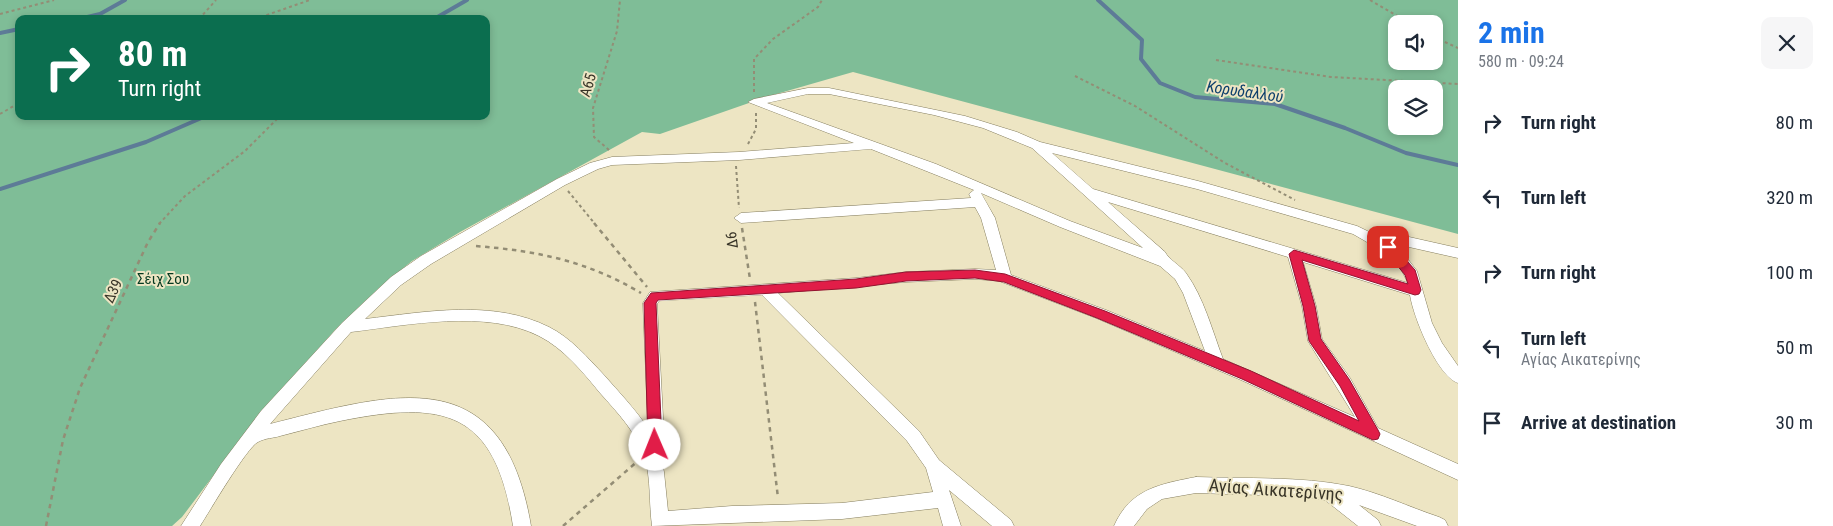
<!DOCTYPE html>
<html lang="en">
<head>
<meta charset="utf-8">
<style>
	body { margin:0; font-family:"Roboto Condensed",sans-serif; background:#f6f6f7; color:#1f2937; height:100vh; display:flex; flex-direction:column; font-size:19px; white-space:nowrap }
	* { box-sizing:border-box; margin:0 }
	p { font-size:16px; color:#747a83 }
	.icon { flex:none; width:28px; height:28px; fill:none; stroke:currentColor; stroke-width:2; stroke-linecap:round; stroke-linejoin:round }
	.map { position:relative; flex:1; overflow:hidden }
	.drawer { display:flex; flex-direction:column; background:#fff; width:375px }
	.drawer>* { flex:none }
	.top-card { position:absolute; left:15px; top:15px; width:475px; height:105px; border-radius:10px; box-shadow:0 2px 8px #0003; background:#0b6e4f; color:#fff; overflow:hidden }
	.controls { position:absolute; left:1388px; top:15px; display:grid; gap:10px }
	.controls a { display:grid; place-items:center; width:55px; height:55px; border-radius:10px; background:#fff; box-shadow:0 2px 8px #0003; font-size:25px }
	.pin { position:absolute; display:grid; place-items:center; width:42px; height:42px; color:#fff; margin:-21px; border-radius:10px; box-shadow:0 2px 8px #0006 }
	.me { position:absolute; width:55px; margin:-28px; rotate:359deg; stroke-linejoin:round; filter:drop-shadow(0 0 4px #0008) }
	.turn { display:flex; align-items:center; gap:18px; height:105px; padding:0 20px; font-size:22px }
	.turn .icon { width:65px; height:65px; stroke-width:2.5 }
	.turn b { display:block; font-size:35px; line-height:42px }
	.round { display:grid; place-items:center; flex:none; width:52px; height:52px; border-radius:10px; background:#f6f6f7 }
	.head { display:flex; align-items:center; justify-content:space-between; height:85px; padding:0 20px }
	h1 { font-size:30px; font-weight:700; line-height:38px; color:#1a73e8 }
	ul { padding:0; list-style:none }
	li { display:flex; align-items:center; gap:15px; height:75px; padding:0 20px }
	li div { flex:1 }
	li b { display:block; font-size:19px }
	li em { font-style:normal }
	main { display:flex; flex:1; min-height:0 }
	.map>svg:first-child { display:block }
</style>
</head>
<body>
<main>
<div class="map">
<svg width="1458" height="526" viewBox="0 0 1458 526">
	<rect width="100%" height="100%" fill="#ede5c3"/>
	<!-- forest -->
	<path fill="#7fbd97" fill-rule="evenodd" d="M 0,0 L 1458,0 L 1458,234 L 853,72 L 766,97 L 660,134 L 642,132 L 460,232 L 412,261 L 379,288 L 335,330 L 254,422 L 182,517 L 172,526 L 0,526 ZM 19,19 L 486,19 L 486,116 L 19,116 ZM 1396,24 L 1434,24 L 1434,61 L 1396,61 ZM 1396,89 L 1434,89 L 1434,126 L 1396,126 Z"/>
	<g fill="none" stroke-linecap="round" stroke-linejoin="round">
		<!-- stream -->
		<g stroke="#5d7b97" stroke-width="4">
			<path d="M 1098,0 L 1142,40 L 1141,59 L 1160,83 L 1195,97 L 1275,104 L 1345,128 L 1406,153 L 1458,165"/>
			<path d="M 79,19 L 100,14 L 125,0"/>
			<path d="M 434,19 L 467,0"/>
			<path d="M 0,33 L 19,29"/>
			<path d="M 0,189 L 146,142 L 206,116"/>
		</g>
		<!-- minor casing -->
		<g stroke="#867f60" stroke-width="1">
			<g id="minor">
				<path d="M 808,88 L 829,88 L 965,116 L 1017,132 L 1040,142 L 1198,181 L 1357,226 L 1390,242 L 1409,237 L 1458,248 L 1458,258 L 1409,247 L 1400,249 L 1417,271 L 1432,323 L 1442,343 L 1458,366 L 1458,383 C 1437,376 1413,316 1410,295 L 1303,262 L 1316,306 L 1322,339 L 1350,378 L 1378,428 L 1458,464 L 1458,480 L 1241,380 L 1096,318 L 999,281 L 975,279 L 906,282 L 778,293 L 919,431 L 939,460 L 1011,520 L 1014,526 L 992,526 L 949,490 L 961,526 L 943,526 L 938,508 L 842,519 L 652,526 C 649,504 651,480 645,458 C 637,433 617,412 600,393 C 583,372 563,348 539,336 C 486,309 408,325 351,332 L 270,424 C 396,392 503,359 531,526 L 513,526 C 495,410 444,400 340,421 C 320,425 300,431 280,436 C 274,438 265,438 258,442 C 247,447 209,512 200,526 L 181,526 L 221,464 L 261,411 L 342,323 L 391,277 L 421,256 L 557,179 L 590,163 L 612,157 L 739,152 L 854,143 L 748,102 L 754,99 ZM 808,94 L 829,94 L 934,115 L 983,128 L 1032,148 L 1143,248 L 1070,221 L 936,164 L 767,103 ZM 871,149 L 974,190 L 969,194 L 971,198 L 741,213 L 734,218 L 741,223 L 975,207 L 981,218 L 996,270 L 975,269 L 906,272 L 856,278 L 650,292 L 643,303 L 648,428 C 635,409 619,392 604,375 C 588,358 571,338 549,327 C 493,299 425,312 365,319 L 401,285 L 431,264 L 565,185 L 598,169 L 612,165 L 739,160 ZM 1052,153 L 1197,189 L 1353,234 L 1386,253 L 1400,267 L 1408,283 L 1093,189 ZM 981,193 L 1060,227 L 1160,266 L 1175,279 L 1183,293 L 1205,351 L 1106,310 L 1011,275 L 995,218 ZM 1108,202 L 1288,257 L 1302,306 L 1308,341 L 1355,417 L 1223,359 C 1212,330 1204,298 1186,273 C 1180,265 1169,260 1165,252 ZM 762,295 L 907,441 L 926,468 L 933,492 L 842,503 L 732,506 L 668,511 L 664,472 L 660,453 L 664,436 L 657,304 L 659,301 Z"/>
				<path d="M 1196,477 C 1246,479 1300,476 1349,486 C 1380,493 1409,507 1439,517 L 1445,520 L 1448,526 L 1417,526 L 1359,505 L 1378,520 L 1381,526 L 1358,526 L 1325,500 L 1293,496 L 1196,493 L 1162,499 L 1147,509 L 1134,526 L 1114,526 C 1130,489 1160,484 1196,477 Z"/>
			</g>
		</g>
		<!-- path-far1 -->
		<g stroke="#938d75" stroke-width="2" stroke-dasharray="3 3" stroke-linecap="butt">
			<path d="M 1370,0 L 1411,24"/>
			<path d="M 0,14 L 54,0"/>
			<path d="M 199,19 L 216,0"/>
			<path d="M 255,19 L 310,0"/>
			<path d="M 1434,37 L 1458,48"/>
			<path d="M 1216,60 L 1331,77 L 1458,84"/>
			<path d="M 1075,76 L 1135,106 L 1225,163 L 1295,200"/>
			<path d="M 754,92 L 754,59 L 773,39 L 818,7 L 822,0"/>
			<path d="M 0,114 L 19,103"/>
			<path d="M 748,144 L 756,129 L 756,112"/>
			<path d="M 609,150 L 594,137 L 593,108 L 617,31 L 620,0"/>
			<path d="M 736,166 L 739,208"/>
			<path d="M 568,191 L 595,224"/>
			<path d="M 159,224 L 185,196 L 245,151 L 280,116"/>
		</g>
		<!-- path -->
		<g stroke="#938d75" stroke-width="2.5" stroke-dasharray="4.5 4.5" stroke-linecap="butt">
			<path d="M 594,223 L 647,287"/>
			<path d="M 742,228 L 750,279"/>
			<path d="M 476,246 C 538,251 587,261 641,293"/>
			<path d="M 755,302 L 778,498"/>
			<path d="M 46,526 L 63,440 L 80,388 L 148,242 L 160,223"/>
			<path d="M 563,526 L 639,460"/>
		</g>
		<!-- minor -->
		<use href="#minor" fill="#fff" fill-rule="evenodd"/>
	</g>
	<!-- route -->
	<path fill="#e11d48" stroke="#92132f" d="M 1388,243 L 1392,244 L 1415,270 L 1421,290 L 1419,294 L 1415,295 L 1302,260 L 1315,306 L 1321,339 L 1349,379 L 1378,430 L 1380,434 L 1378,439 L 1373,440 L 1242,379 L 1097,318 L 1004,282 L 975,278 L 906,281 L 856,288 L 658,300 L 656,303 L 662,445 L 660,450 L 655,451 L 650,450 L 648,445 L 644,303 L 651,293 L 856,279 L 906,272 L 975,270 L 1005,274 L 1105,311 L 1251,371 L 1359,421 L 1340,386 L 1309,341 L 1303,306 L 1289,254 L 1294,250 L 1408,284 L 1405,275 L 1382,247 Z"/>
	<g text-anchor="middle" stroke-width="4" stroke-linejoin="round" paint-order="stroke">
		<!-- street labels -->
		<g font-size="15" fill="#383427" stroke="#ede5c3">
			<text transform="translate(588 85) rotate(-73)" y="5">Α65</text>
			<text transform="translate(732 240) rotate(-97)" y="5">Δ6</text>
			<text transform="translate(113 291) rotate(-65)" y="5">Δ39</text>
		</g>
		<!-- park labels -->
		<g font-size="15" fill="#053920" stroke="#ede5c3">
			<text x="163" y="284">Σέιχ Σου</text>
		</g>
		<!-- water labels -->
		<g font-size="16" font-style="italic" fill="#0d3f6b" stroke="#ede5c3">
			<text transform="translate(1245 91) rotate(8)" y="6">Κορυδαλλού</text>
		</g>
		<!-- near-street labels -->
		<g font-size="18" fill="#383427" stroke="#ede5c3">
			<text transform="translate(1276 490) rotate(4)" y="6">Αγίας Αικατερίνης</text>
		</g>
	</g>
</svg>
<div class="controls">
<a><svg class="icon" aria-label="sound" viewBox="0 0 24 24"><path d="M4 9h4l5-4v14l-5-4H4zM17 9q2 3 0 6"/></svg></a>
<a><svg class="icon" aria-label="layers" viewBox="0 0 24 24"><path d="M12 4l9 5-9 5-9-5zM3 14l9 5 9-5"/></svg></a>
</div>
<div class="pin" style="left:1388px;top:247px;background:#d93025"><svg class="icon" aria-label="arrive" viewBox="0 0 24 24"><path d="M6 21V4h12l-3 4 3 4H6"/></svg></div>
<svg class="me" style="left:655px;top:445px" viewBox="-20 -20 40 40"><circle r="19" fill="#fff"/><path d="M0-13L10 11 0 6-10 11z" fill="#e11d48"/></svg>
<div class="top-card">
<div class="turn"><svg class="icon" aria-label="right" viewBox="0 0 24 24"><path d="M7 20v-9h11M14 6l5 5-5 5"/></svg><div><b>80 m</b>Turn right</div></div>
</div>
</div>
<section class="drawer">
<div class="head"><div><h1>2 min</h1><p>580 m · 09:24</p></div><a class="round"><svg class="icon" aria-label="close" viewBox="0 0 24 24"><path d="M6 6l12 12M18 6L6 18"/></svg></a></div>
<ul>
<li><svg class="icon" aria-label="right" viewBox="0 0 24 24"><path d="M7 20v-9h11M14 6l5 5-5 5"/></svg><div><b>Turn right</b></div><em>80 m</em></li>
<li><svg class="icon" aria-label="left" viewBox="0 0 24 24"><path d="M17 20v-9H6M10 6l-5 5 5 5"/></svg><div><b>Turn left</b></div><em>320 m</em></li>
<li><svg class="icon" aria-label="right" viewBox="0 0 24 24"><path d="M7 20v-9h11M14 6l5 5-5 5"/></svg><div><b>Turn right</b></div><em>100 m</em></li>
<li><svg class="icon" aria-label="left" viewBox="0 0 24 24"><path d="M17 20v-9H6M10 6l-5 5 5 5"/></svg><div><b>Turn left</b><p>Αγίας Αικατερίνης</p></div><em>50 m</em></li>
<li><svg class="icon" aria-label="arrive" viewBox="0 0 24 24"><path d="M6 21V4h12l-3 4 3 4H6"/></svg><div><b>Arrive at destination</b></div><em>30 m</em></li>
</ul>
</section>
</main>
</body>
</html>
